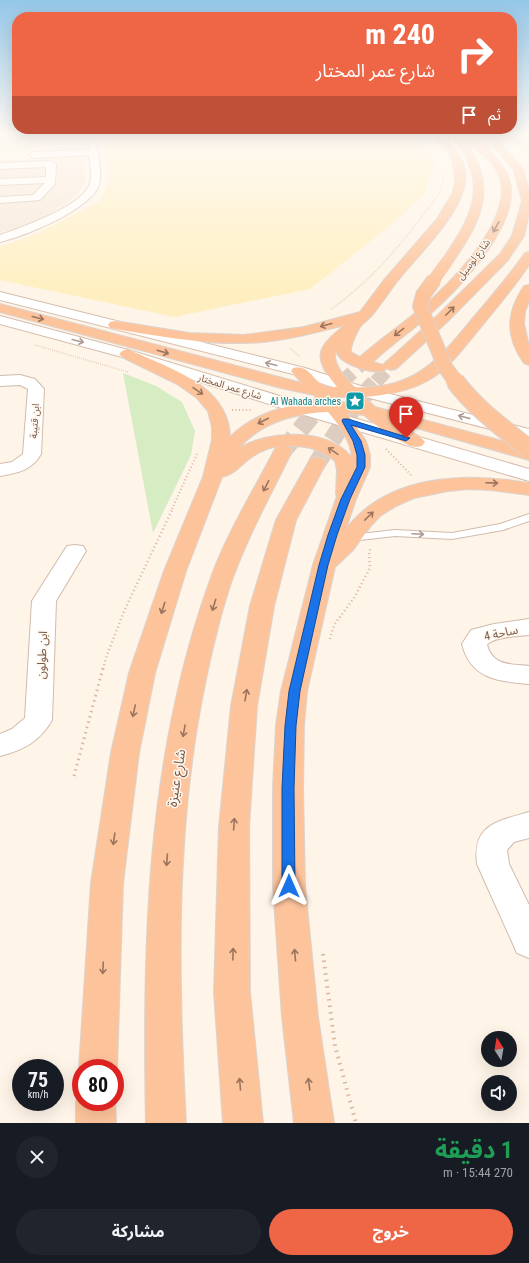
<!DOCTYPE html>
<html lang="ar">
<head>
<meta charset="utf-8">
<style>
	body { margin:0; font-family:"Roboto Condensed","Noto Sans Arabic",sans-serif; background:#20242c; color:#f1f3f6; direction:rtl; height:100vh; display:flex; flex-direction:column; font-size:15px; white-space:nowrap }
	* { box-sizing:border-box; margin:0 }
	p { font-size:13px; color:#9ea1a6 }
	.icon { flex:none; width:22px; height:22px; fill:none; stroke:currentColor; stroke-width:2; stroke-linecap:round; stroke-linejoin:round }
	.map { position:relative; height:1123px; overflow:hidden; direction:ltr }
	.side { display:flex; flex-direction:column; background:#171b24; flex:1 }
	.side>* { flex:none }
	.banner { position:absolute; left:12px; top:12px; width:505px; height:122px; border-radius:16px; box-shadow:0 4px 16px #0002; direction:rtl; background:#ee6646; color:#fff; overflow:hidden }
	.needle { width:26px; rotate:349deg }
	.buttons { position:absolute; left:481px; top:1031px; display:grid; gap:8px }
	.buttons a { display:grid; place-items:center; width:36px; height:36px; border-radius:50%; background:#171b24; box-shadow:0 4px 16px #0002; font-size:20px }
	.speed { position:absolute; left:12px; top:1059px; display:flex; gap:8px; font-size:20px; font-weight:700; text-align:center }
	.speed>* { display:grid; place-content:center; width:52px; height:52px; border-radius:50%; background:#171b24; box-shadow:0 4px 16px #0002; line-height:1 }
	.speed small { font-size:10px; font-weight:400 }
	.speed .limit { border:6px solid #d22; background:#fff; color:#111 }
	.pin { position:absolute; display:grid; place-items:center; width:34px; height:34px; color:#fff; margin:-41px -17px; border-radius:50% 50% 50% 0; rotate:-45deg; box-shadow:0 0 4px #0007 }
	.pin .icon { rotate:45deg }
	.me { position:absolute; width:44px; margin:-22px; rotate:0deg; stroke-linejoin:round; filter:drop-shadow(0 0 3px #0008) }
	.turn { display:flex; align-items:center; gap:14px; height:84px; padding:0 16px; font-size:18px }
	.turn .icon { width:52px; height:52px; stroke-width:2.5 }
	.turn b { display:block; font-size:28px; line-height:34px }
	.then { display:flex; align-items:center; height:38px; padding:0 16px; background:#0003; gap:8px; font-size:15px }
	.round { display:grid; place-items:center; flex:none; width:42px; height:42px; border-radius:21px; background:#20242c }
	.overview { display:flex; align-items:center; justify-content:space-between; height:68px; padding:0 16px }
	h1 { font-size:24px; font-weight:700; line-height:30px; color:#1e9e55 }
	.button { display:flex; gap:8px; margin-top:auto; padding:8px 16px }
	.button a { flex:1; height:46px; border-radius:24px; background:#ee6646; color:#fff; font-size:16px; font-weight:700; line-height:46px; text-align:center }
	.button a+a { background:#20242c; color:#f1f3f6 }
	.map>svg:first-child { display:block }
</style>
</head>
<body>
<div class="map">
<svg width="529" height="1123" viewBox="0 0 529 1123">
	<rect width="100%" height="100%" fill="#fef4e7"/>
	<!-- residential -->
	<path fill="#f6e6d5" d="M 77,157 L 83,159 L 85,182 L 77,195 L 63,206 L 39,219 L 0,233 L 0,160 Z"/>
	<!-- green -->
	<g fill="#d6edc4">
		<path d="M 0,136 L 20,136 L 19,144 L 31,143 L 30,151 L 0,152 Z"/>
		<path d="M 503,136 L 529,136 L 529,155 L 520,147 Z"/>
		<path d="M 123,373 L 156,386 L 182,402 L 195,431 L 191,455 L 153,533 Z"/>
	</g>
	<!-- sand -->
	<path fill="#ffefc0" d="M 104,136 L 405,136 L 426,150 L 435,163 L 425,193 L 397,220 L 310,289 L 174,317 L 0,280 L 0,247 L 36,234 L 100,201 L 110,178 Z"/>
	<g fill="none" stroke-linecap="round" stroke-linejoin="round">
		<!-- trunk-tunnel-far1 -->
		<g stroke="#ddcdc0" stroke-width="14" stroke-dasharray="14 7" stroke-linecap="butt">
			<path d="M 342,382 L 365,361"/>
			<path d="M 376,382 L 391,365"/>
		</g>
		<!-- trunk-tunnel -->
		<g stroke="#ddcdc0" stroke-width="18" stroke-dasharray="18 9" stroke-linecap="butt">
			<path d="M 283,451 L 329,394 L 343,381"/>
			<path d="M 317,463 L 355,405 L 377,381"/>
		</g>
		<!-- service casing -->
		<g stroke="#d1bbac" stroke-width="2">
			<path id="service" d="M 529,514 L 529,521 L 503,530 L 452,539 L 395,536 L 351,541 L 346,538 L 351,535 L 395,530 L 452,533 L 500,524 Z"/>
		</g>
		<!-- minor casing -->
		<g stroke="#d1bbac" stroke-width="2">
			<g id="minor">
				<path d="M 87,136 L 95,136 C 97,149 103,173 99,185 C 90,210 25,236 0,242 L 0,235 C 22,227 78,208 89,186 C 93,177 90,164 89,155 L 33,158 L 29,155 L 33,152 L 89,150 Z"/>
				<path d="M 51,161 L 56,164 L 55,184 L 40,200 L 0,203 L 0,197 L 33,195 L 45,183 L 0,185 L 0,179 L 46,177 L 46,167 L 0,169 L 0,163 Z"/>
				<path d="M 20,375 L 35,379 L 44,389 L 41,454 C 32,470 18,473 0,476 L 0,464 L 12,462 L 23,454 L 28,389 L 20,385 L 0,386 L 0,376 Z"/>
				<path d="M 75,545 L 83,546 L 86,551 L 56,601 L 52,720 C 40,741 24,750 0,756 L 0,734 L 12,729 L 25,718 L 32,601 L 67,546 Z"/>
				<path d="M 529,619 L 529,635 C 520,636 492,637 487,645 C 493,666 510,664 529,666 L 529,684 C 497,681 471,679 462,644 L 471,630 L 494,624 Z"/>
				<path d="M 529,812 L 529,838 L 514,842 L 507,850 L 509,864 L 529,905 L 529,958 L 517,953 L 477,864 C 472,824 498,821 529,812 Z"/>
			</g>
		</g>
		<!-- secondary casing -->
		<g stroke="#d7bdab" stroke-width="2">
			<g id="secondary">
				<path d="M 0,292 L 305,368 L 370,389 L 529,429 L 529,439 L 358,395 L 293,374 L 0,300 Z"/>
				<path d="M 0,316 L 132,351 L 306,404 L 529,469 L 529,481 L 294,412 L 122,357 L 0,324 Z"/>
			</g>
		</g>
		<!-- trunk casing -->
		<g stroke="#dcd4d0" stroke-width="2">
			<g id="trunk">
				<path d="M 434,136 L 443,136 C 456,148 468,164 465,183 C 460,215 420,253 400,278 C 390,290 382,303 373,314 C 369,319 363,323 360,327 C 357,332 350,346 351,352 L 360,357 C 379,340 400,326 419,310 C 449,285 516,219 499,175 C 491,155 473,151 462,136 C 465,136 469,135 471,136 C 480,139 495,155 500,163 C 506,171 511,180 511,190 C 513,231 458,290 429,315 C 411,332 390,345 373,362 L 383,365 L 438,315 L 500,254 L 512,236 L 522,201 L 514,170 L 493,146 L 492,144 L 493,142 L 499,142 L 523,169 L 529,191 L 529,214 L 524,236 L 508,260 L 448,321 L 397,368 L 391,370 L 386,368 L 384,371 C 372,374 338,364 336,350 C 331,364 346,378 355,387 C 372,388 390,386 406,379 C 434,367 454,341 473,318 C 491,297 509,276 525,253 L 529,252 L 529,265 L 522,275 C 509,293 495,310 480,328 C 466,345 451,366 432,378 C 412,391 387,395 364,397 L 375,407 L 529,448 L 529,460 L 392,421 C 401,428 420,434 425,442 L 422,446 L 416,447 L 410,446 L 387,434 L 364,415 L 347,413 L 366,441 L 370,455 L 370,467 L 356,499 L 346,529 C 388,474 466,472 529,483 L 529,495 L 490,490 L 469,489 L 448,491 L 414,498 L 396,506 L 380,516 L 370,527 L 353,550 L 335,567 L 307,691 L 304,725 L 303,788 L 305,886 L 318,1017 L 334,1123 L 294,1123 L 282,1017 L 273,886 L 273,788 L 276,725 L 281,691 L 313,565 L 337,496 L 336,494 L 337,470 L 335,461 C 320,448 303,445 284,446 L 290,447 L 292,451 C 271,495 247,537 231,583 C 220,616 212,650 205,684 C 175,829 178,976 186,1123 L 146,1123 C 142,942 147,758 208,586 C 224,538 251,495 274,451 L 276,447 L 281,446 C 269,447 258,452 249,459 C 240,466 233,475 222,477 L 186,571 L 155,673 L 139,753 L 123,883 L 117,1068 L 115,1073 L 115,1068 L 81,1068 L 81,1073 L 79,1068 L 91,883 L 111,753 L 129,673 L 164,571 L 203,477 L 212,440 L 212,427 L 208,411 L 197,398 L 177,384 L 122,357 L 119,354 L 122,351 L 127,349 L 132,351 C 171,369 229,386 230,437 C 254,413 288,404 320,402 L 314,395 L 281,388 L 0,312 L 0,304 L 302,383 L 291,371 L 293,368 C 308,364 312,379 323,385 C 327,387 333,387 337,387 C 312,357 316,348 345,325 C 314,333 276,343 243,343 C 200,344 158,336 115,329 L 110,328 L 108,325 L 110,322 L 115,321 L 189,333 L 244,335 L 304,327 L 360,312 L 384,280 L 437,219 L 452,194 L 455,183 L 453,162 L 448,152 ZM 334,397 L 346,397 L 352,403 L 338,402 ZM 325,412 L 328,412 C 339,425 351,440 352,458 C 330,427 266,430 238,449 C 260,423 292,414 325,412 Z"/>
				<path d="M 455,138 L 458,138 C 466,140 471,149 474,155 C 497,197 474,231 450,266 L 442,266 L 440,263 C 469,221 492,186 454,140 Z"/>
				<path d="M 529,285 L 529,301 L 525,312 L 524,324 L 529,346 L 529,365 L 524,363 C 505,336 506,313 524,286 Z"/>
				<path d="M 317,457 L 324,459 L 326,463 L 296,520 L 274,606 L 257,706 L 249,827 L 250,992 L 263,1123 L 223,1123 L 214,992 L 219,827 L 231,706 L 250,606 L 276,520 L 308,463 L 310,459 Z"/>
				<path d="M 81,1090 L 81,1102 L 115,1102 L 115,1100 L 116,1123 L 76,1123 L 76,1102 Z"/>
			</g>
		</g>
		<!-- path-far5 -->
		<g stroke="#dab59f" stroke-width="1" stroke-dasharray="0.5 1" stroke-linecap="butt">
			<path d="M 511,136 L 529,148"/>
			<path d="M 434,200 L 440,192 L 444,176"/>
		</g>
		<!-- path-far4 -->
		<g stroke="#dab59f" stroke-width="1.5" stroke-dasharray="0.5 1.5" stroke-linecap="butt">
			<path d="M 331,309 C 373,280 405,240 435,199"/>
			<path d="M 35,345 L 128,372"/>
			<path d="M 290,348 L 300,357"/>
		</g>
		<!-- path-far3 -->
		<g stroke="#dab59f" stroke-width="2" stroke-dasharray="1 2.5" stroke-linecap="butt">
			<path d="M 232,410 L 251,410"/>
			<path d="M 386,449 L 412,476"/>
			<path d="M 172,509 L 197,454"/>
		</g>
		<!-- path-far2 -->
		<g stroke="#dab59f" stroke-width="2.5" stroke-dasharray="1 3" stroke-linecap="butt">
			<path d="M 330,639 L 334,625 L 354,598 L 370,568 L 369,553 L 371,547"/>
			<path d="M 103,669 L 107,655 L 125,609 L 173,508"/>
		</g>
		<!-- path-far1 -->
		<path stroke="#dab59f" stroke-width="3" stroke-dasharray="1.5 4" stroke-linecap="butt" d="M 74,776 L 103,668"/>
		<!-- path -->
		<path stroke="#dab59f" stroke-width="4" stroke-dasharray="1.5 5" stroke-linecap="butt" d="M 323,954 L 335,1046 L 356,1123"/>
		<!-- service -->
		<use href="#service" fill="#fff" fill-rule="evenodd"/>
		<!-- minor -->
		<use href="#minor" fill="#fff" fill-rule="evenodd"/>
		<!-- secondary -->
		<use href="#secondary" fill="#fff" fill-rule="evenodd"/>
		<!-- trunk -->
		<use href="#trunk" fill="#fdc49c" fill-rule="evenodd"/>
		<!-- trunk-bridge-far2 casing -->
		<g stroke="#dcd4d0" stroke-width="12" stroke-linecap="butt">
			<path id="trunk-bridge-far2" d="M 433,281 L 446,263"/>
		</g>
		<!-- trunk-bridge-far1 casing -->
		<g stroke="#dcd4d0" stroke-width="16" stroke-linecap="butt">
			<path id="trunk-bridge-far1" d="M 434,280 L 423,295 L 420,306 L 445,367 L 456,382"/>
		</g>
		<!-- trunk-bridge casing -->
		<g stroke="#dcd4d0" stroke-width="20" stroke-linecap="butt">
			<path id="trunk-bridge" d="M 455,381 C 475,408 503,428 529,449"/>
		</g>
		<!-- trunk-bridge-far2 -->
		<use href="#trunk-bridge-far2" stroke="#fdc49c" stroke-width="12"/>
		<!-- trunk-bridge-far1 -->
		<use href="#trunk-bridge-far1" stroke="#fdc49c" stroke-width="14"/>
		<!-- trunk-bridge -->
		<use href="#trunk-bridge" stroke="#fdc49c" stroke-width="18"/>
	</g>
	<!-- one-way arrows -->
	<defs><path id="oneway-shaft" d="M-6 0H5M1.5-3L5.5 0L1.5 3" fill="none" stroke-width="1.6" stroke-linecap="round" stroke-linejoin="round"/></defs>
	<g stroke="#9b745e">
		<use href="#oneway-shaft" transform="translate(496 227) rotate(119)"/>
		<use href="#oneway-shaft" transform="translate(450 311) rotate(-45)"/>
		<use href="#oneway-shaft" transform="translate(38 318) rotate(14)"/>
		<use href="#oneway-shaft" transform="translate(326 325) rotate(165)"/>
		<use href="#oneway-shaft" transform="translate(399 332) rotate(142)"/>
		<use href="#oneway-shaft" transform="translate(163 352) rotate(16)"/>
		<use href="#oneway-shaft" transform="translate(198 391) rotate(34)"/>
		<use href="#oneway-shaft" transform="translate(263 421) rotate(153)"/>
		<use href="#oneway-shaft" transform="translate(333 451) rotate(-146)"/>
		<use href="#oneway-shaft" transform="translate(492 483) rotate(2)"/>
		<use href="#oneway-shaft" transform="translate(266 486) rotate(117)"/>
		<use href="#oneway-shaft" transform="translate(369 516) rotate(-44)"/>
		<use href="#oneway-shaft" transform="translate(214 605) rotate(107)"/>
		<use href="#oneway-shaft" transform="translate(163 608) rotate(108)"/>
		<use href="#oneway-shaft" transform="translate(246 695) rotate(-80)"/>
		<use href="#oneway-shaft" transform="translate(134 711) rotate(102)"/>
		<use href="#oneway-shaft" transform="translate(184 731) rotate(100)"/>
		<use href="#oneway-shaft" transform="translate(234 824) rotate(-86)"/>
		<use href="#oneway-shaft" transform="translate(114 839) rotate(98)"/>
		<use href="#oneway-shaft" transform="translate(167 860) rotate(94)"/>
		<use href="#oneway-shaft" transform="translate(233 954) rotate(-89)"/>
		<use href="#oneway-shaft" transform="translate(295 955) rotate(-95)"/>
		<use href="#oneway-shaft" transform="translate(103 968) rotate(93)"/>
		<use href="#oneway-shaft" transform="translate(240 1084) rotate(-95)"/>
		<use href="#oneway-shaft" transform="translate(309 1084) rotate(-98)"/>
	</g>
	<g stroke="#af9b92">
		<use href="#oneway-shaft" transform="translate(78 341) rotate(14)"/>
		<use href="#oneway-shaft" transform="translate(271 364) rotate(-166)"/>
		<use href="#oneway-shaft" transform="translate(464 417) rotate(-165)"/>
		<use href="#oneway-shaft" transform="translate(418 534) rotate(3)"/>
	</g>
	<!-- sky -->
	<linearGradient id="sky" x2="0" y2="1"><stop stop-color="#95c7e8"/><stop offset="0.46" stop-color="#fffaf4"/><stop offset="1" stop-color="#fffaf4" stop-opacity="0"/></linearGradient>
	<rect width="529" height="293" fill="url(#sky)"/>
	<!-- route -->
	<path fill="#1a73e8" stroke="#114b97" d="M 343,419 L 348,419 L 410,438 L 406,441 L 351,425 L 361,441 L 365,455 L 365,467 L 350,499 L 337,535 L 328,565 L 300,691 L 296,726 L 294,788 L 295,886 L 293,890 L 289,892 L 284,890 L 282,886 L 282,788 L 285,726 L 289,691 L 319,565 L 328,535 L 341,499 L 357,467 L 357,455 L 353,441 L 342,421 Z"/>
	<!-- icons -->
	<defs>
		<g id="sight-square" transform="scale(1)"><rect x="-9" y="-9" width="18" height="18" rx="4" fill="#0f9aa8" stroke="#fff8ef"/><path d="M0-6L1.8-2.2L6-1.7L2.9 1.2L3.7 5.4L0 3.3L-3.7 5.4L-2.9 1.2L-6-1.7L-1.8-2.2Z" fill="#fff"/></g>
	</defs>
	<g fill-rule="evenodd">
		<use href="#sight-square" x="355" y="401"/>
	</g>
	<g text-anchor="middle" stroke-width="3" stroke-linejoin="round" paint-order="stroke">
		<!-- far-street labels -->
		<g font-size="10" fill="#7a5949" stroke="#fff8ef">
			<text transform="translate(473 259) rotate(-53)" y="4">شارع لوسيل</text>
			<text transform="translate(230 386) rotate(17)" y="4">شارع عمر المختار</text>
			<text transform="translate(34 421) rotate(-86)" y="4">ابن قتيبة</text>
		</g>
		<!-- far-culture labels -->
		<g font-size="10" fill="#0d838f" stroke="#fff8ef" text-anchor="end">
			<text x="341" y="405">Al Wahada arches</text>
		</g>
		<!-- street labels -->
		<g font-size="12" fill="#7a5949" stroke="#fff8ef">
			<text transform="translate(501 633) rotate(-12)" y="4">ساحة 4</text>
			<text transform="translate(42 655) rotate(-87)" y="4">ابن طولون</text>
		</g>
		<!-- near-street labels -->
		<g font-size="14" fill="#7a5949" stroke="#fff8ef">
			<text transform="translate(176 778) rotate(-81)" y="5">شارع عنيزة</text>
		</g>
	</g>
</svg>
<div class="buttons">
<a><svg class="needle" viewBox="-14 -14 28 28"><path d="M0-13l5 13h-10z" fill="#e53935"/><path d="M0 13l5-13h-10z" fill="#9ea1a6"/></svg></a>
<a><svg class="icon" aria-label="sound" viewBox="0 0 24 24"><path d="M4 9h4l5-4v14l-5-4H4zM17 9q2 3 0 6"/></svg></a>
</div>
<div class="speed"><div>75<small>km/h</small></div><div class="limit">80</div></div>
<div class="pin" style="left:406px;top:438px;background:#d93025"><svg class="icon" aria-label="arrive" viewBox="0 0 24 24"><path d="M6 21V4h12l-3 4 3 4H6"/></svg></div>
<svg class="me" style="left:289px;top:886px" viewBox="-20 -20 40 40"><path d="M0-17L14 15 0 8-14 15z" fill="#1a73e8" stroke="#fff" stroke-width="4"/></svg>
<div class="banner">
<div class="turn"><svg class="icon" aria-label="right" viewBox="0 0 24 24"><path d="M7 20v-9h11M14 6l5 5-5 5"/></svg><div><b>240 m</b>شارع عمر المختار</div></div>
<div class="then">ثم<svg class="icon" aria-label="arrive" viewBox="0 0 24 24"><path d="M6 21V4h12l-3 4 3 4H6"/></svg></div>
</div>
</div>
<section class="side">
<div class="overview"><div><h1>1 دقيقة</h1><p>270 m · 15:44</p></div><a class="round"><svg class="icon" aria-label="close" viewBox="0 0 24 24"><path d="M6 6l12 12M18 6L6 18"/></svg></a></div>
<div class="button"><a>خروج</a><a>مشاركة</a></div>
</section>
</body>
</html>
